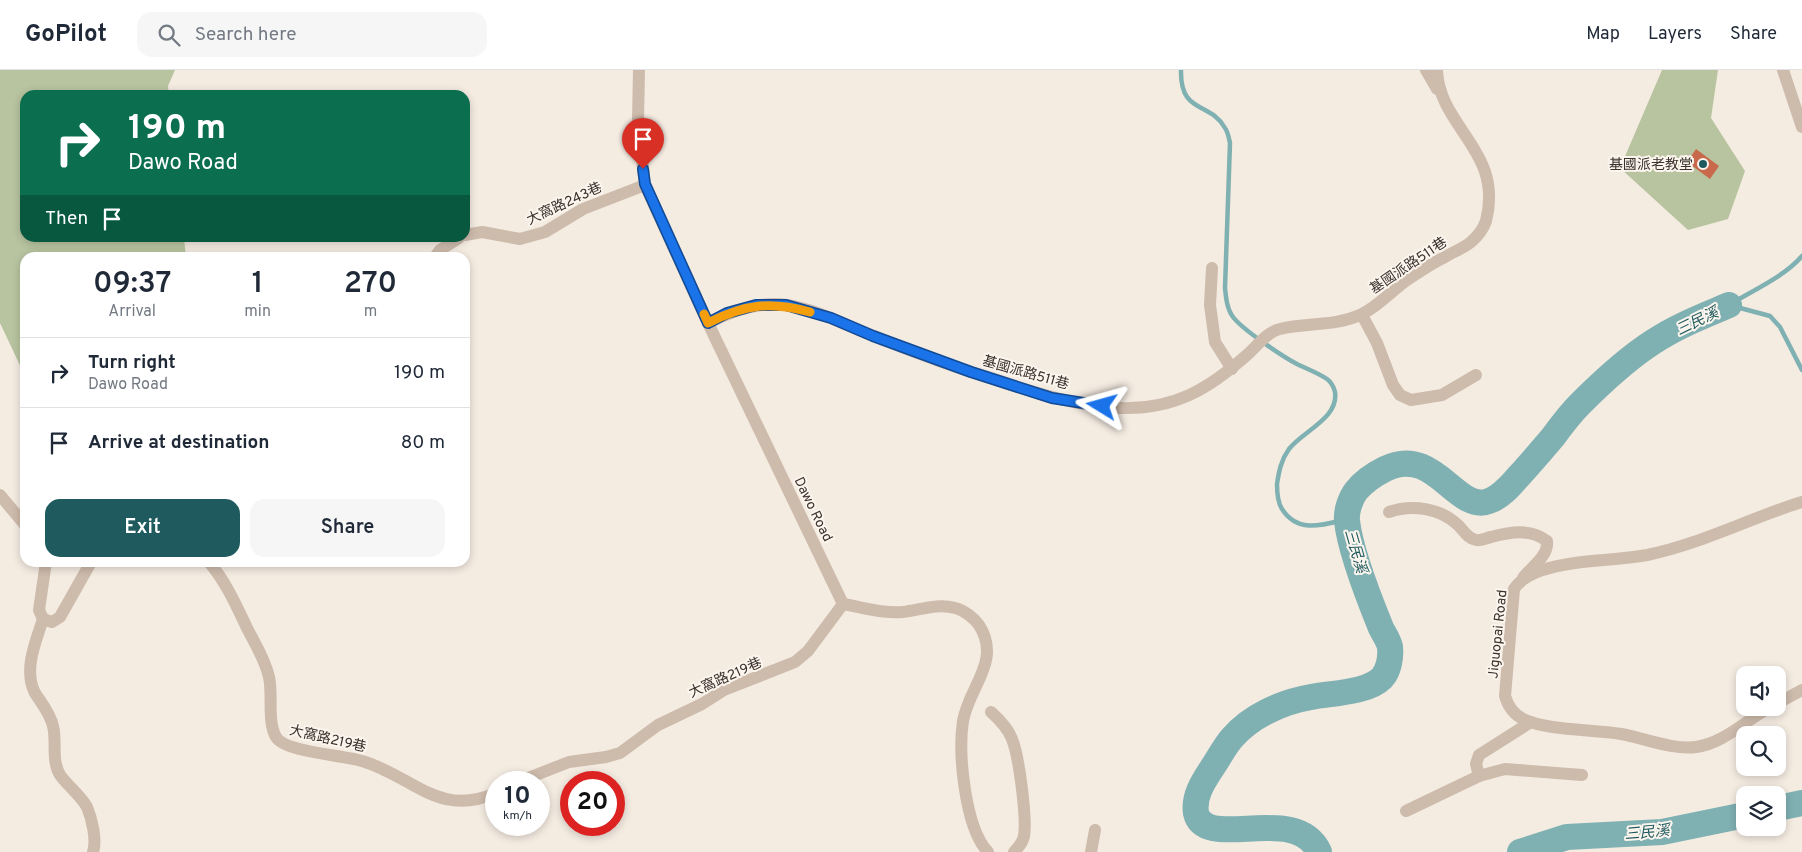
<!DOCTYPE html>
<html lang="en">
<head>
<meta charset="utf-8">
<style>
	body { margin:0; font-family:Overpass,"Noto Sans TC",sans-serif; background:#f6f6f7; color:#1f2937; height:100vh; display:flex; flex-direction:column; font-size:19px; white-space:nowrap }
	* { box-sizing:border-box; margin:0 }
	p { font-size:16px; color:#747a83 }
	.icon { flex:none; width:28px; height:28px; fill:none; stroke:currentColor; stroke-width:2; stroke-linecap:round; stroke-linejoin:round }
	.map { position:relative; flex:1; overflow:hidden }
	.panel { position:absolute; left:20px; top:182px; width:450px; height:315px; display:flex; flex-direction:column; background:#fff; border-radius:15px; box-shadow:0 2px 8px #0003 }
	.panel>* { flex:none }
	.hud { position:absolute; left:20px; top:20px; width:450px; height:152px; border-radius:15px; box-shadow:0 2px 8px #0003; background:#0b6e4f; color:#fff; overflow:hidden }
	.controls { position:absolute; left:1736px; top:596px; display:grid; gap:10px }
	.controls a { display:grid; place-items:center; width:50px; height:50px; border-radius:10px; background:#fff; box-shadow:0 2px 8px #0003; font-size:25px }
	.speed { position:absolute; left:485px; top:701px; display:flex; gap:10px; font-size:25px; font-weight:700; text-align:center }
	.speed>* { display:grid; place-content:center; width:65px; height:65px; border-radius:50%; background:#fff; box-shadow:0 2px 8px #0003; line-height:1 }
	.speed small { font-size:12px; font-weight:400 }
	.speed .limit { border:8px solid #d22; background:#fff; color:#111 }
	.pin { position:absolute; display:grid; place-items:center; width:42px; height:42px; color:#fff; margin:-51px -21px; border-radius:50% 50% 50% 0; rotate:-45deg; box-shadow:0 0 5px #0007 }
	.pin .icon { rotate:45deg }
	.me { position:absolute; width:55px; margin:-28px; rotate:278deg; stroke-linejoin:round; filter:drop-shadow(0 0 4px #0008) }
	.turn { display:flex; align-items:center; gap:18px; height:105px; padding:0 25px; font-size:22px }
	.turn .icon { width:65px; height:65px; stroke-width:2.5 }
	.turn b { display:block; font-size:35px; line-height:42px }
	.then { display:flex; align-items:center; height:48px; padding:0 25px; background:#0003; gap:10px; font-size:19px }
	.eta { display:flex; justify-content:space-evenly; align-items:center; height:85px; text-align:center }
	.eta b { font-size:30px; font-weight:600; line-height:35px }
	.button { display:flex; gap:10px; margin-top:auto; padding:10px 25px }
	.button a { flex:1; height:58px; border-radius:15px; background:#1f5a5e; color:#fff; font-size:20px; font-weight:600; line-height:58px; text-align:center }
	.button a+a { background:#f6f6f7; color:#1f2937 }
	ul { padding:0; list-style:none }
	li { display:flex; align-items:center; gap:15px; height:70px; padding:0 25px; border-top:1px solid #e0e1e3 }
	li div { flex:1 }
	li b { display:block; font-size:19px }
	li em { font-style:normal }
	header { display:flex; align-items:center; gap:30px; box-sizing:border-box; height:70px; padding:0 25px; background:#fff; border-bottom:1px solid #e0e1e3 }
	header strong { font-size:24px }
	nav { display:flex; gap:28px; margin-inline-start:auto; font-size:18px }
	.search { width:350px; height:45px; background:#f6f6f7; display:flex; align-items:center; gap:12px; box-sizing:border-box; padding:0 18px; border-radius:15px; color:#747a83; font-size:19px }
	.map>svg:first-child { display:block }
</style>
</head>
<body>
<header>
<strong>GoPilot</strong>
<div class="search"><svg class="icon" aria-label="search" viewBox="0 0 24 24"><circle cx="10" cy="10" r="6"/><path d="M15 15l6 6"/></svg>Search here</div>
<nav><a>Map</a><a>Layers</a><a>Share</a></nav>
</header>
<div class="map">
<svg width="1802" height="782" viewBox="0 0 1802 782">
	<rect width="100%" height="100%" fill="#f4ebe1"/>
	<!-- green -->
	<g fill="#b8c4a0">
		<path d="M 0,0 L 175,0 L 168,16 L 169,25 L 25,25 L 25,168 L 184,168 L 186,187 L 25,188 L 25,306 L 0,253 Z"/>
		<path d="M 1662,0 L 1718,0 L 1711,48 L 1745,101 L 1728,149 L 1688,160 L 1620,98 Z"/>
	</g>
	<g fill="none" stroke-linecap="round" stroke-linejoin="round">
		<!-- stream -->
		<g stroke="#7fb0b2" stroke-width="4.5">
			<path d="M 1181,0 C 1180,45 1210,31 1225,58 C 1228,62 1229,69 1230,73 L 1225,218 C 1226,228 1227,239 1233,247 C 1243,260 1282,286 1297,294 C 1307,299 1318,303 1327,309 C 1331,312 1334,318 1335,322 C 1339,348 1303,361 1289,379 C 1281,390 1279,401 1277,414 C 1277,421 1278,433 1282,439 C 1298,464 1323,455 1347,449"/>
			<path d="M 1729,235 L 1770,246 L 1780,257 L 1802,300"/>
			<path d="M 1729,235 C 1753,220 1784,207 1802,186"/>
		</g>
		<!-- river -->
		<g stroke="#7fb0b2" stroke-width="26">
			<path d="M 1778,738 L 1802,733"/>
			<path d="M 1319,782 C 1296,732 1205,782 1196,743 C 1193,725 1205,709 1214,695 C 1220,686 1225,676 1232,668 C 1251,646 1282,632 1311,627 C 1331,623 1367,623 1382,608 C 1389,600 1391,587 1390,577 C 1389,571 1384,564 1381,558 C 1370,531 1350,479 1347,451 C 1346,442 1350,429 1356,421 C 1364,411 1375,404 1385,399 C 1435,374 1456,444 1489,431 C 1501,427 1510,416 1518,407 C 1530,394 1541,381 1553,367 C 1561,356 1570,344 1580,334 C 1601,313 1628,288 1653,272 C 1677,256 1703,246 1729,235"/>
			<path d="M 1520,782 L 1567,767 L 1662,762 L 1745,745"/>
		</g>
	</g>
	<!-- building -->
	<path fill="#c8694b" d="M 1696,79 L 1719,96 L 1710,109 L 1687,92 Z"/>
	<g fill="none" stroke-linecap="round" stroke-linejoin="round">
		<!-- minor -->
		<g stroke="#cdbbac" stroke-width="12">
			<path d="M 639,0 L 638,51 L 645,115 L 708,253 L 843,534 C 862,537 883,544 903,542 C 920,540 938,533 955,538 C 964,540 974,548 979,555 C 1002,591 969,616 963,651 C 958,684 965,758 988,782"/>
			<path d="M 1426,0 L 1437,19"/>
			<path d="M 1783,0 L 1802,57"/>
			<path d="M 465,165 L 482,162 L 520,169 L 545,162 L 583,139 L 645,115"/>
			<path d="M 434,188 L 440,180 L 459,168"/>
			<path d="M 1212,198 L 1210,235 L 1215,272 L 1232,299"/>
			<path d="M 1362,245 L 1377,273 L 1393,315 L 1400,325 L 1411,330 L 1442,325 L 1476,305"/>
			<path d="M 708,253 C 733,240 759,231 787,235 C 818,240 845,255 874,266 C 915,283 957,298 1000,311 C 1038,324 1078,336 1120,338 C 1174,340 1209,319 1248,284 C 1257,276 1267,262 1280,259 C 1306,252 1333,257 1360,245 C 1378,237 1393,219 1410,208 C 1421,201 1432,193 1445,187 C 1453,182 1464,178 1471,172 C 1478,166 1483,160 1486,151 C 1504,80 1439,58 1437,0"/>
			<path d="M 0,425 L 25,455"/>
			<path d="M 1389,442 C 1412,434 1440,438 1458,455 C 1464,461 1467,468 1476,470 C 1481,471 1486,468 1491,467 C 1510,462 1530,458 1547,471 C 1549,486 1531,497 1523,508"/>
			<path d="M 46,492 L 39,540 L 43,549 L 52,552 L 60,547 L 91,492"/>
			<path d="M 209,492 C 226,512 236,535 247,558 C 255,574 265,589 269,607 C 273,624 267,652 276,667 C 284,682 343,685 362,691 C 413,706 438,748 496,723"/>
			<path d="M 43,549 C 36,571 23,600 35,623 C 42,634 50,643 53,656 C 57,672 51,690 60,705 C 68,716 80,725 87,737 C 92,749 97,770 93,782"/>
			<path d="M 1778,633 L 1802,620"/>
			<path d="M 1769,638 C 1745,651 1724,673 1696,677 C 1672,680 1644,668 1621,664 C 1592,659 1548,661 1523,649 C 1513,644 1508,636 1505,626 L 1514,519 C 1526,501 1555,496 1575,493 C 1599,490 1624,489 1647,485 C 1701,474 1750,448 1802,432"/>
			<path d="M 991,642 C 1000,650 1008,658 1012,669 C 1019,686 1027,748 1024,766 C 1023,771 1018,778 1014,782"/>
			<path d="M 1479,706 L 1505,699 L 1582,705"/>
			<path d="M 518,712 L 569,692 L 606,687 L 620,683 L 658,655 L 702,634 L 724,620 L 795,592 L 808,581 L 843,534"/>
			<path d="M 1406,741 L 1479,706 L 1476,694 L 1479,685 L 1531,652"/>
			<path d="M 1091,782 L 1095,760"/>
		</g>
	</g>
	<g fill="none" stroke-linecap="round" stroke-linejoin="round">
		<!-- route casing -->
		<g stroke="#114b97" stroke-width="12">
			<path id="route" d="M 643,99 L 645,114 L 708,253 L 727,243 L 756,235 L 786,235 L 831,248 L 873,266 L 971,302 L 1052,328 L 1102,336"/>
		</g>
		<!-- route -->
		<use href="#route" stroke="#1a73e8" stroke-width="9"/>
		<!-- slow -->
		<path stroke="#f59e0b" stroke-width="9" d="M 704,244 L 708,253 C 745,234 771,231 810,242"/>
	</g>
	<!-- markers -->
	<circle fill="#1f5a5e" stroke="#fbf5ee" stroke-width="2" cx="1703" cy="94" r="5"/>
	<g text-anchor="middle" stroke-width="4" stroke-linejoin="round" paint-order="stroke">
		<!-- poi labels -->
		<g font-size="14" fill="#3b302b" stroke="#fbf5ee" text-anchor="end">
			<text x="1693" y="99">基國派老教堂</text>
		</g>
		<!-- street labels -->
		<g font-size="14" fill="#3b302b" stroke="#fbf5ee">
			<text transform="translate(564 133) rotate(-25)" y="5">大窩路243巷</text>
			<text transform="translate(1408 195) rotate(-34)" y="5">基國派路511巷</text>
			<text transform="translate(1026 302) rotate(16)" y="5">基國派路511巷</text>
			<text transform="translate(814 439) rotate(64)" y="5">Dawo Road</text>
			<text transform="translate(1497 564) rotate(-84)" y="5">Jiguopai Road</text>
			<text transform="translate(725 607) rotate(-24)" y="5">大窩路219巷</text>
			<text transform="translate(328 668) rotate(13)" y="5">大窩路219巷</text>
		</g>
		<!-- water labels -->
		<g font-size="15" font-style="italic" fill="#1f5a5e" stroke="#fbf5ee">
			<text transform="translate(1697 251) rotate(-26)" y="5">三民溪</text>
			<text transform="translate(1356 481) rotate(74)" y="5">三民溪</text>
			<text transform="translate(1647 762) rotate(-5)" y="5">三民溪</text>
		</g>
	</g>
</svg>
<div class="controls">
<a><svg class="icon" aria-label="sound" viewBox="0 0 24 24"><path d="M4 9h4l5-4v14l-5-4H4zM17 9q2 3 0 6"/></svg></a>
<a><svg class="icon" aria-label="search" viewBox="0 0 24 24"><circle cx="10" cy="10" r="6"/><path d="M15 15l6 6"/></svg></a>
<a><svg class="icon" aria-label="layers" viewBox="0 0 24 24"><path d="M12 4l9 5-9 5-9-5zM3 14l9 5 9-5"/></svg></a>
</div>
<div class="speed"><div>10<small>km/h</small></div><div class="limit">20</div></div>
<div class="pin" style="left:643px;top:99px;background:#d93025"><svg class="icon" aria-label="arrive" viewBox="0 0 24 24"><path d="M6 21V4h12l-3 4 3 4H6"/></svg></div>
<svg class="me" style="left:1102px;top:336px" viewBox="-20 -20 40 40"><path d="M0-17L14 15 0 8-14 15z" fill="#1a73e8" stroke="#fff" stroke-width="4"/></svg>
<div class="hud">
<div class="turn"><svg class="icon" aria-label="right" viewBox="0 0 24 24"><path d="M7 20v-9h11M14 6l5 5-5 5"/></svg><div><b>190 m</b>Dawo Road</div></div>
<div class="then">Then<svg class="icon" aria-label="arrive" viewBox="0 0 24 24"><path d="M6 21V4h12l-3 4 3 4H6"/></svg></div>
</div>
<section class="panel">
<div class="eta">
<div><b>09:37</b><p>Arrival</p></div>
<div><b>1</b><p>min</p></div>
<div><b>270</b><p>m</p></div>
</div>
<ul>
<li><svg class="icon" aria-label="right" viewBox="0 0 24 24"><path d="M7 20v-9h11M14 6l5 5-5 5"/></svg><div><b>Turn right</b><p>Dawo Road</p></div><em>190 m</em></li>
<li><svg class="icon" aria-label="arrive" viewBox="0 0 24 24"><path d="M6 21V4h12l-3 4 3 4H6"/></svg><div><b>Arrive at destination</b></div><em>80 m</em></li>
</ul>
<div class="button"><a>Exit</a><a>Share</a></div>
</section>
</div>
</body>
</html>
